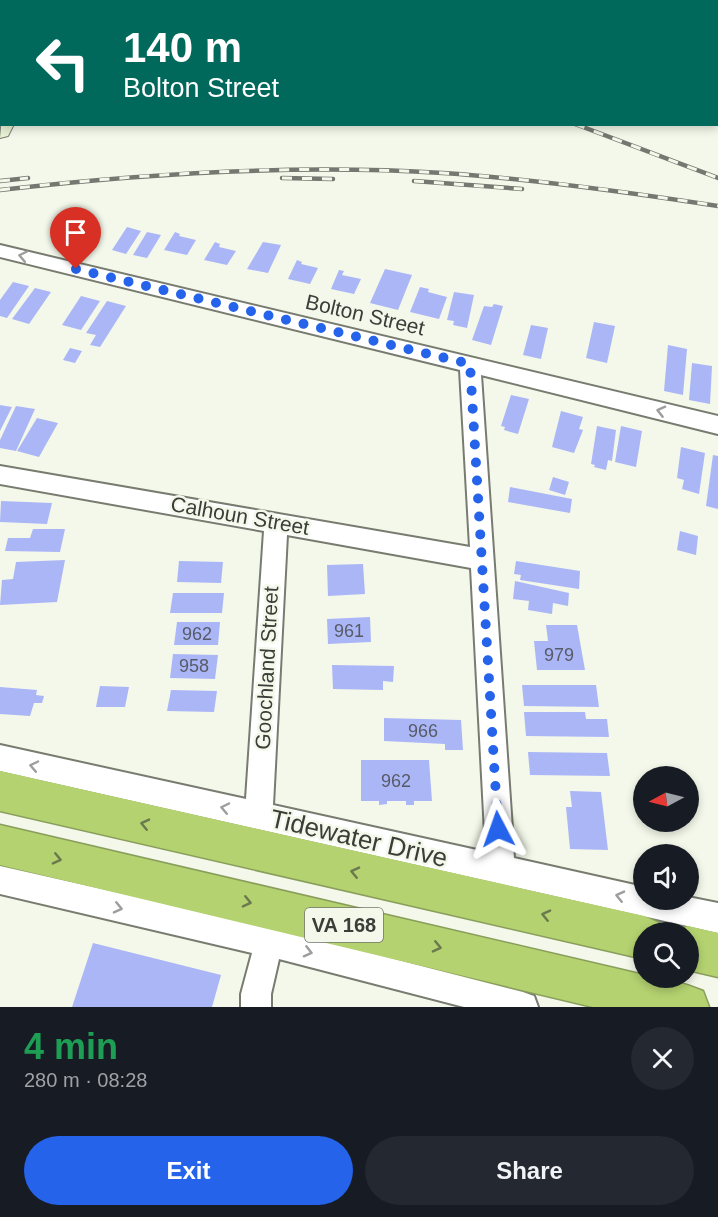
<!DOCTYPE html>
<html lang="en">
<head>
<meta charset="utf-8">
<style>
	body { margin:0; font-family:Helvetica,sans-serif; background:#242831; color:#f1f3f6; height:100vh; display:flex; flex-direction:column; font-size:22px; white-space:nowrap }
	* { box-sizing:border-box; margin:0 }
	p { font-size:20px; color:#9ea1a6 }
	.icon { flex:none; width:33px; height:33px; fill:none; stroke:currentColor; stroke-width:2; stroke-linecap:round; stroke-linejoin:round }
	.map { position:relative; height:1007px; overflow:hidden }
	.drawer { display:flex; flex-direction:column; background:#171b24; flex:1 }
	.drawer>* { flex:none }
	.hud { position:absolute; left:0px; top:0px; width:718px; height:126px; box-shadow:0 3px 9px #0003; background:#00695c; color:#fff; overflow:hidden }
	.needle { width:39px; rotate:263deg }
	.tools { position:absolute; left:633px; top:766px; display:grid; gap:12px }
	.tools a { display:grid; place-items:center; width:66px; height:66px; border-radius:50%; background:#171b24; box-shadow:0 3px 9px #0003; font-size:30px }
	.pin { position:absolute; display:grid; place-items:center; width:51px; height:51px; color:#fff; margin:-62px -26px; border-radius:50% 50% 50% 0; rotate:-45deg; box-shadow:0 0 6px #0007 }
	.pin .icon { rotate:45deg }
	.me { position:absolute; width:66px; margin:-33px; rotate:356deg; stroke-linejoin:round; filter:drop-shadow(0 0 4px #0008) }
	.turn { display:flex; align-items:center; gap:21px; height:126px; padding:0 24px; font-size:27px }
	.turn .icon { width:78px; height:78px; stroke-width:2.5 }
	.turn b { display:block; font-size:42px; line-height:51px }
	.round { display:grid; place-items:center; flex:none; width:63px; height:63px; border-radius:32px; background:#242831 }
	.head { display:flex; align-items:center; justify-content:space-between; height:102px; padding:0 24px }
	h1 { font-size:36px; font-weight:800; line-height:45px; color:#1e9e55 }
	.button { display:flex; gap:12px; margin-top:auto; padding:12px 24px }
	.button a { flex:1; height:69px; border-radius:36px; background:#2563eb; color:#fff; font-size:24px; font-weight:800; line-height:69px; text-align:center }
	.button a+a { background:#242831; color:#f1f3f6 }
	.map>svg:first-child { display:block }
</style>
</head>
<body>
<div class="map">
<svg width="718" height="1007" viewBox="0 0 718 1007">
	<rect width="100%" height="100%" fill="#f3f8ea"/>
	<!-- building -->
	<g fill="#abb6f7">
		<path d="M 127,227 L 141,231 L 126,254 L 112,250 Z"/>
		<path d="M 147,232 L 161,235 L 147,258 L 133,255 Z"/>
		<path d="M 175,232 L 180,234 L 179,236 L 196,240 L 187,255 L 164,250 Z"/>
		<path d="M 215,242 L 220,244 L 219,247 L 236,251 L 227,265 L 204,260 Z"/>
		<path d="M 263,242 L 281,245 L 268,273 L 247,269 Z"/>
		<path d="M 297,260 L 302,262 L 301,264 L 318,268 L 310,284 L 288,279 Z"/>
		<path d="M 385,269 L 412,275 L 398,310 L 370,303 Z"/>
		<path d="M 339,270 L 344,271 L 342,275 L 361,279 L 354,294 L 331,289 Z"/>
		<path d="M 13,282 L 29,286 L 7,318 L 0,316 L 0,300 Z"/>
		<path d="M 420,287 L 429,289 L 428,292 L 447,297 L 439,319 L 410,312 Z"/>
		<path d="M 35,288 L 51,292 L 29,324 L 12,319 Z"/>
		<path d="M 454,292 L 474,295 L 467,328 L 453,325 L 454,321 L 447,320 Z"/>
		<path d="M 81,296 L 100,301 L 81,330 L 62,325 Z"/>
		<path d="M 107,301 L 126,306 L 100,347 L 90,345 L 96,335 L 86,333 Z"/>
		<path d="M 494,304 L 503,306 L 491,345 L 472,340 L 484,306 L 492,307 Z"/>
		<path d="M 594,322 L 615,326 L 607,363 L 586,358 Z"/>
		<path d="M 531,325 L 548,328 L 541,359 L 523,355 Z"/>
		<path d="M 668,345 L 687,349 L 683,395 L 664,391 Z"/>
		<path d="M 70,348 L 82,351 L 75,363 L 63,360 Z"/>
		<path d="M 692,363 L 712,366 L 710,404 L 689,400 Z"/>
		<path d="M 511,395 L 529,399 L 518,434 L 504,430 L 505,427 L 501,426 Z"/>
		<path d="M 0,405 L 12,407 L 0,431 Z"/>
		<path d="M 16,406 L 35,409 L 16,451 L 0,448 L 0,440 Z"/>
		<path d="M 561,411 L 583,417 L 579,429 L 583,430 L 574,453 L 552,447 Z"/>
		<path d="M 37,418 L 58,423 L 39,457 L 17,451 Z"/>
		<path d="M 597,426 L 616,430 L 612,461 L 608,460 L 606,470 L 594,467 L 595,465 L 591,464 Z"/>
		<path d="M 621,426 L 642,431 L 636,467 L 615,462 Z"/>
		<path d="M 681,447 L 705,453 L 699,494 L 682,489 L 684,480 L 677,478 Z"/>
		<path d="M 713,455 L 718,456 L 718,509 L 706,506 Z"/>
		<path d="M 553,477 L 569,482 L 565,495 L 549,490 Z"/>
		<path d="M 510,487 L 572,499 L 570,513 L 508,502 Z"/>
		<path d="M 1,501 L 52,503 L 47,524 L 0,522 Z"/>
		<path d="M 33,529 L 65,529 L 60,552 L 5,551 L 8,538 L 30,538 Z"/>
		<path d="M 680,531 L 698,536 L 696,555 L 677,550 Z"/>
		<path d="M 65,560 L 57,602 L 0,605 L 2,580 L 13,579 L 16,562 Z"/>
		<path d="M 179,561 L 223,562 L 221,583 L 177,582 Z"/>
		<path d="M 516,561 L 580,571 L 579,589 L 520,580 L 521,575 L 514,574 Z"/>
		<path d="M 363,564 L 365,594 L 328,596 L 327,565 Z"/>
		<path d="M 515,581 L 569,593 L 568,606 L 553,603 L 552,614 L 528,610 L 529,601 L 513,599 Z"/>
		<path d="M 173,593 L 224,593 L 222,613 L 170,613 Z"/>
		<path d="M 370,617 L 371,642 L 328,644 L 327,619 Z"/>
		<path d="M 177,622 L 220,622 L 218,645 L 174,645 Z"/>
		<path d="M 546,625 L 577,625 L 585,670 L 537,670 L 534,641 L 548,641 Z"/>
		<path d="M 173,654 L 218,655 L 215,679 L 170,678 Z"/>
		<path d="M 332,665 L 394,666 L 393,682 L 383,681 L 383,690 L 333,689 Z"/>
		<path d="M 522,685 L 596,685 L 599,707 L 524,706 Z"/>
		<path d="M 100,686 L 129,687 L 125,707 L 96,707 Z"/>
		<path d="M 0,687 L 37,690 L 36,695 L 44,696 L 42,703 L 34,703 L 30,716 L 0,714 Z"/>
		<path d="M 171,690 L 217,691 L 214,712 L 167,711 Z"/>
		<path d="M 524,712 L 585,712 L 586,719 L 607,719 L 609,737 L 526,736 Z"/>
		<path d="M 384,718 L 461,720 L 463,750 L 445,750 L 445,744 L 384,741 Z"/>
		<path d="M 528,752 L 607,753 L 610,776 L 530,775 Z"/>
		<path d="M 361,760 L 429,760 L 432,801 L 414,801 L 414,805 L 406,805 L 406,801 L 387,801 L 387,804 L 379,805 L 379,801 L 361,801 Z"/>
		<path d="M 570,791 L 601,792 L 608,850 L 570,849 L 566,807 L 572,807 Z"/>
		<path d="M 93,943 L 221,975 L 212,1007 L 72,1007 Z"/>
	</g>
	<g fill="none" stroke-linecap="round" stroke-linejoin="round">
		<!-- lane casing -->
		<g stroke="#787c70" stroke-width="4">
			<rect id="lane" x="717" y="53" width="1" height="4"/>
		</g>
		<!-- street casing -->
		<g stroke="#787c70" stroke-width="4">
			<g id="street">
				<path d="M 502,0 L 516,0 L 501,2 Z"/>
				<rect x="0" y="71" width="2" height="10"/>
				<path d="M 0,245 L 718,416 L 718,434 L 481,375 L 514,858 L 644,887 L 644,900 L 688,900 L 688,897 L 718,903 L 718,933 L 0,771 L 0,745 L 246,799 L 264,531 L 0,484 L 0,466 L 470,547 L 460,370 L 0,257 ZM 287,535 L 471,568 L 486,852 L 273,805 Z"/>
				<path d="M 0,866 L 269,927 L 523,992 L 534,996 L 538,1007 L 464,1007 L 279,959 L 271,994 L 271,1007 L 241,1007 L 241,994 L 252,953 L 0,894 Z"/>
			</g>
		</g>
		<!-- secondary casing -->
		<g stroke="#787c70" stroke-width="2">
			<g id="secondary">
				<path d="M 43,0 L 63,0 L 42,2 Z"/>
				<path d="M 2,117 L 2,124 L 14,124 L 8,136 L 0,138 Z"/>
			</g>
		</g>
		<!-- highway casing -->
		<g stroke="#8a9e5c" stroke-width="3">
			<g id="highway">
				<path d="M 0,771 L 644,916 L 659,923 L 663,933 L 644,933 L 644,959 L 0,811 Z"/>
				<path d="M 0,825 L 644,975 L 644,978 C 664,978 684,983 703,991 L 709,1007 L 593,1007 L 0,865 Z"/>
				<path d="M 688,926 L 718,933 L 718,977 L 688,970 L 688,933 L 673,933 Z"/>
			</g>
		</g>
		<!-- lane -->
		<use href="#lane" fill="#fff" fill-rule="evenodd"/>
		<!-- street -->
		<use href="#street" fill="#fff" fill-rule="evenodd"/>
		<!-- secondary -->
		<use href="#secondary" fill="#e8f2d4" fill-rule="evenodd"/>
		<!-- highway -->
		<use href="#highway" fill="#b4d270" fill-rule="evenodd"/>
		<!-- rail casing -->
		<g stroke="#757870" stroke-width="4.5">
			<g id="rail">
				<path d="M 354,0 L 356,2"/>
				<path d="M 575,124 L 718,178"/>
				<path d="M 282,178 L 333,179"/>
				<path d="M 0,181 L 28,178"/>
				<path d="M 414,181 L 522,189"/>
				<path d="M 0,190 C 147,173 295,164 443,173 C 535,179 627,192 718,206"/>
			</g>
		</g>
		<!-- rail -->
		<use href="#rail" stroke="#f3f8ea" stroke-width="3" stroke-dasharray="10" stroke-linecap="butt"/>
	</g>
	<!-- one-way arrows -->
	<defs><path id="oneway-chevron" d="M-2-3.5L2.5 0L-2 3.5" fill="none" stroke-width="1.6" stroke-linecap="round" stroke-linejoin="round" transform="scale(1.5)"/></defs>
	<g stroke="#9d9e9c">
		<use href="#oneway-chevron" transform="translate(23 256) rotate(-168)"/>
		<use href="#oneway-chevron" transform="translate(661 411) rotate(-166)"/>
		<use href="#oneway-chevron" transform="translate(34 766) rotate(-168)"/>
		<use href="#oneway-chevron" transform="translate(225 808) rotate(-168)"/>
		<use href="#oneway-chevron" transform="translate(620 896) rotate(-167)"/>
		<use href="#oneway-chevron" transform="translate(118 908) rotate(13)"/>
		<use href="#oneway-chevron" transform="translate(308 952) rotate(14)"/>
	</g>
	<g stroke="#6b794e">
		<use href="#oneway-chevron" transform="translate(145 824) rotate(-167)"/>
		<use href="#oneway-chevron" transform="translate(57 859) rotate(13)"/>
		<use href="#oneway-chevron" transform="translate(355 872) rotate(-167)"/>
		<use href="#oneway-chevron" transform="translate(247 902) rotate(13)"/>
		<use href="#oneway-chevron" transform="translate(546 915) rotate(-167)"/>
		<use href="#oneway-chevron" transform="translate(437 947) rotate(13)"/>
	</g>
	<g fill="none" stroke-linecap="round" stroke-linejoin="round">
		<!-- route -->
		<path stroke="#2563eb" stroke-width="10" stroke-dasharray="0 18" d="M 76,269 L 470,364 L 498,829"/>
	</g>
	<g text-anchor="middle" stroke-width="5" stroke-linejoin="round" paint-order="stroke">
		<!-- number labels -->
		<g font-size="18" fill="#575b68">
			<text x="349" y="637">961</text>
			<text x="197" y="640">962</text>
			<text x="559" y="661">979</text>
			<text x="194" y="672">958</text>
			<text x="423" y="737">966</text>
			<text x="396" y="787">962</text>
		</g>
		<!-- shield labels -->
		<rect fill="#f3f8ea" stroke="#72756d" stroke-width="1.5" x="305" y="908" width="78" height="34" rx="4.5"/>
		<g font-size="20" font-weight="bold" fill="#3b3d38">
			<text x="344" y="932">VA 168</text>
		</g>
		<!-- street labels -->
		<g font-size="21" fill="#3b3d38" stroke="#f3f8ea">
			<text transform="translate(365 315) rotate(13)" y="7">Bolton Street</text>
			<text transform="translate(240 516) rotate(10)" y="7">Calhoun Street</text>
			<text transform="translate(267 668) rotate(-87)" y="7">Goochland Street</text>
		</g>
		<!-- near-street labels -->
		<g font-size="26" fill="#3b3d38" stroke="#f3f8ea">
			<text transform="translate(359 838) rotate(13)" y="9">Tidewater Drive</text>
		</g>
	</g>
</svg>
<div class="tools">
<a><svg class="needle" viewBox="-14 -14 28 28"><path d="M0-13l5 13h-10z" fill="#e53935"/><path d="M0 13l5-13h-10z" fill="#9ea1a6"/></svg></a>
<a><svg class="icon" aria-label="sound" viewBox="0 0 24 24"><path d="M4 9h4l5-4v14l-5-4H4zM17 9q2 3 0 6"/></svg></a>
<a><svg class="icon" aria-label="search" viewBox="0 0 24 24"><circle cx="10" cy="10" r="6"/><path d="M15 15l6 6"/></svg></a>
</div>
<div class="pin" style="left:76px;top:269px;background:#d93025"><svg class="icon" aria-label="arrive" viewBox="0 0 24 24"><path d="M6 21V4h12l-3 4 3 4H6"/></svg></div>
<svg class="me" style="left:498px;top:829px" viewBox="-20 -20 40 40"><path d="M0-17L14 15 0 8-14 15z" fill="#2563eb" stroke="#fff" stroke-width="4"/></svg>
<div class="hud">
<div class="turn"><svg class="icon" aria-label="left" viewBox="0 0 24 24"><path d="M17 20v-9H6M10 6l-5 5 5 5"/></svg><div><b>140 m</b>Bolton Street</div></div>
</div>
</div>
<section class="drawer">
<div class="head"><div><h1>4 min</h1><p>280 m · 08:28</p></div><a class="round"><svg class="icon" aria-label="close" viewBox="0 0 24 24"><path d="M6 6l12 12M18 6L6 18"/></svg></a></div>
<div class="button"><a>Exit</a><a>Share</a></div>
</section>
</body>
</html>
